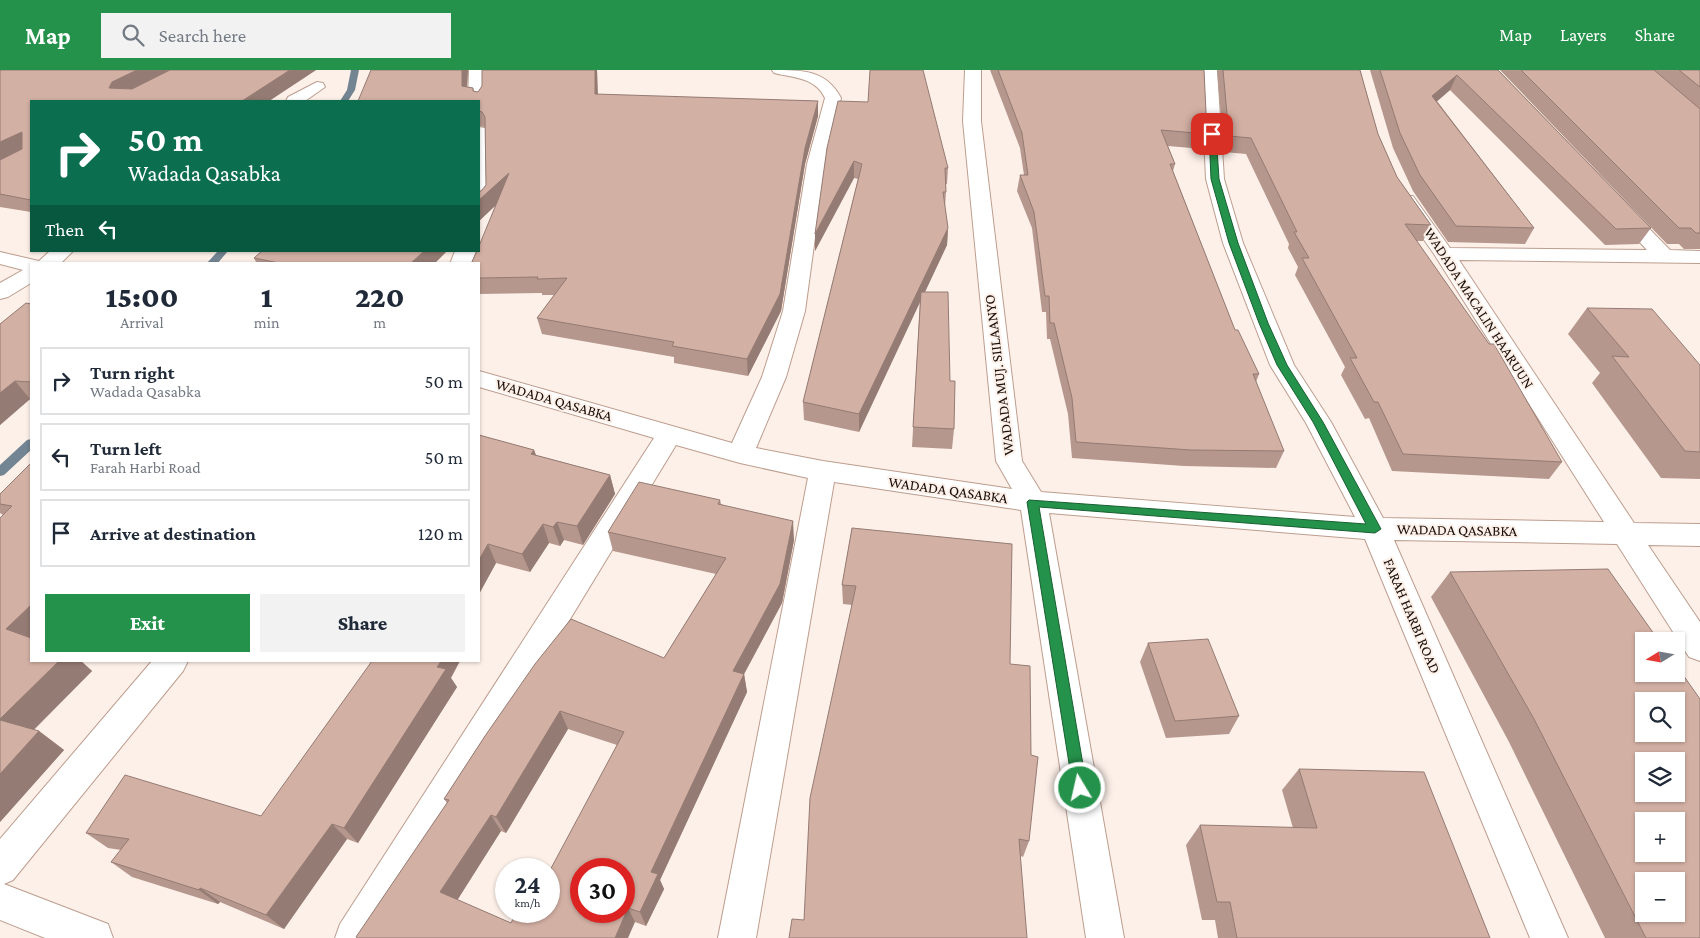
<!DOCTYPE html>
<html lang="en">
<head>
<meta charset="utf-8">
<style>
	body { margin:0; font-family:"Crimson Pro",serif; background:#f2f2f3; color:#1f2937; height:100vh; display:flex; flex-direction:column; font-size:19px; white-space:nowrap }
	* { box-sizing:border-box; margin:0 }
	p { font-size:16px; color:#747a83 }
	.icon { flex:none; width:28px; height:28px; fill:none; stroke:currentColor; stroke-width:2; stroke-linecap:round; stroke-linejoin:round }
	.map { position:relative; flex:1; overflow:hidden }
	.sheet { position:absolute; left:30px; top:192px; width:450px; height:400px; display:flex; flex-direction:column; background:#fff; border-radius:0px; box-shadow:0 1px 4px #0004 }
	.sheet>* { flex:none }
	.hud { position:absolute; left:30px; top:30px; width:450px; height:152px; border-radius:0px; box-shadow:0 1px 4px #0004; background:#0b6e4f; color:#fff; overflow:hidden }
	.needle { width:32px; rotate:259deg }
	.fabs { position:absolute; left:1635px; top:562px; display:grid; gap:10px }
	.fabs a { display:grid; place-items:center; width:50px; height:50px; border-radius:0px; background:#fff; box-shadow:0 1px 4px #0004; font-size:25px }
	.speed { position:absolute; left:495px; top:788px; display:flex; gap:10px; font-size:25px; font-weight:700; text-align:center }
	.speed>* { display:grid; place-content:center; width:65px; height:65px; border-radius:50%; background:#fff; box-shadow:0 1px 4px #0004; line-height:1 }
	.speed small { font-size:12px; font-weight:400 }
	.speed .limit { border:8px solid #d22; background:#fff; color:#111 }
	.pin { position:absolute; display:grid; place-items:center; width:42px; height:42px; color:#fff; margin:-21px; border-radius:10px; box-shadow:0 2px 8px #0006 }
	.me { position:absolute; width:55px; margin:-28px; rotate:351deg; stroke-linejoin:round; filter:drop-shadow(0 0 4px #0008) }
	.turn { display:flex; align-items:center; gap:18px; height:105px; padding:0 15px; font-size:22px }
	.turn .icon { width:65px; height:65px; stroke-width:2.5 }
	.turn b { display:block; font-size:35px; line-height:42px }
	.then { display:flex; align-items:center; height:48px; padding:0 15px; background:#0003; gap:10px; font-size:19px }
	.eta { display:flex; justify-content:space-evenly; align-items:center; height:85px; text-align:center }
	.eta b { font-size:30px; font-weight:800; line-height:35px }
	.primary-button { display:flex; gap:10px; margin-top:auto; padding:10px 15px }
	.primary-button a { flex:1; height:58px; border-radius:0px; background:#25924b; color:#fff; font-size:20px; font-weight:800; line-height:58px; text-align:center }
	.primary-button a+a { background:#f2f2f3; color:#1f2937 }
	ul { padding:0; list-style:none }
	li { display:flex; align-items:center; gap:15px; height:68px; margin:0 10px 8px; padding:0 5px; border:2px solid #e0e1e3; border-radius:0px }
	li div { flex:1 }
	li b { display:block; font-size:19px }
	li em { font-style:normal }
	header { display:flex; align-items:center; gap:30px; box-sizing:border-box; height:70px; padding:0 25px; background:#25924b; color:#fff }
	header strong { font-size:24px }
	nav { display:flex; gap:28px; margin-inline-start:auto; font-size:18px }
	.search { width:350px; height:45px; background:#f2f2f3; display:flex; align-items:center; gap:12px; box-sizing:border-box; padding:0 18px; border-radius:0px; color:#747a83; font-size:19px }
	.map>svg:first-child { display:block }
</style>
</head>
<body>
<header>
<strong>Map</strong>
<div class="search"><svg class="icon" aria-label="search" viewBox="0 0 24 24"><circle cx="10" cy="10" r="6"/><path d="M15 15l6 6"/></svg>Search here</div>
<nav><a>Map</a><a>Layers</a><a>Share</a></nav>
</header>
<div class="map">
<svg width="1700" height="868" viewBox="0 0 1700 868">
	<rect width="100%" height="100%" fill="#fdf0e9"/>
	<g fill="none" stroke-linecap="round" stroke-linejoin="round">
		<!-- stream -->
		<g fill="#738492" fill-rule="evenodd">
			<path d="M 351,0 L 359,0 L 355,20 L 348,31 L 340,31 L 347,20 Z"/>
			<path d="M 218,181 L 228,181 L 217,194 L 206,194 Z"/>
			<path d="M 31,369 L 31,380 L 4,405 L 0,406 L 0,395 L 27,370 Z"/>
		</g>
		<!-- minor casing -->
		<g stroke="#bd9d8e" stroke-width="2">
			<g id="minor">
				<path d="M 469,0 L 485,0 L 484,31 L 482,35 L 479,35 L 479,31 L 468,31 Z"/>
				<path d="M 772,0 C 803,0 826,0 841,28 L 825,94 L 805,241 L 786,307 L 756,378 L 823,391 L 1012,419 L 996,391 L 963,51 L 965,0 L 981,0 L 981,51 L 1022,391 L 1041,422 L 1355,447 L 1306,353 L 1270,295 L 1223,173 L 1206,109 L 1201,0 L 1217,0 L 1224,109 L 1243,173 L 1294,295 L 1331,352 L 1383,448 L 1604,452 L 1434,184 L 1396,130 L 1399,126 L 1413,126 L 1450,178 L 1647,180 L 1610,140 L 1613,136 L 1627,136 L 1670,180 L 1700,181 L 1700,193 L 1459,190 L 1634,453 L 1700,454 L 1700,476 L 1648,475 L 1700,552 L 1700,591 L 1689,587 L 1617,474 L 1394,470 L 1568,868 L 1530,868 L 1365,469 L 1049,443 L 1124,868 L 1086,868 L 1021,440 L 834,412 L 756,868 L 718,868 L 808,408 L 740,393 L 676,375 L 376,868 L 335,868 L 340,854 L 654,368 L 479,317 L 479,301 L 732,373 L 762,307 L 783,241 L 807,94 L 825,28 C 815,7 794,8 774,3 Z"/>
				<path d="M 317,12 L 323,13 L 325,17 L 305,31 L 286,31 L 288,27 Z"/>
				<path d="M 479,57 L 485,58 L 488,62 L 489,131 L 486,135 L 479,137 Z"/>
				<path d="M 50,181 L 73,181 L 60,194 L 31,194 L 31,213 L 8,227 L 0,229 L 0,213 L 23,200 L 0,194 L 0,182 L 39,191 Z"/>
				<path d="M 455,181 L 476,181 L 471,194 L 450,194 Z"/>
				<path d="M 152,591 L 188,591 L 183,601 L 13,810 L 4,814 L 108,854 L 113,868 L 45,868 L 0,850 L 0,769 Z"/>
			</g>
		</g>
		<!-- minor -->
		<use href="#minor" fill="#fff" fill-rule="evenodd"/>
	</g>
	<!-- wall -->
	<g fill="#b5978d" fill-rule="evenodd">
		<path d="M 0,0 L 316,0 L 269,31 L 31,31 L 31,142 L 0,137 Z"/>
		<path d="M 371,0 L 468,0 L 467,17 L 473,18 L 474,21 L 478,22 L 482,16 L 482,0 L 597,0 L 598,25 L 818,31 L 818,46 L 805,94 L 781,241 L 748,306 L 674,293 L 674,287 L 542,264 L 537,248 L 554,225 L 542,225 L 542,223 L 479,224 L 479,194 L 495,136 L 479,151 L 479,122 L 482,120 L 486,115 L 485,57 L 479,56 L 479,31 Z"/>
		<path d="M 990,0 L 1204,0 L 1207,64 L 1203,79 L 1168,76 L 1175,94 L 1173,101 L 1235,260 L 1259,304 L 1256,312 L 1284,381 L 1276,398 L 1184,396 L 1072,388 L 1068,344 L 1050,269 L 1047,269 L 1046,242 L 1042,242 L 1032,158 L 1017,121 L 1020,105 L 1024,105 L 1020,78 Z"/>
		<path d="M 1217,0 L 1360,0 L 1378,64 L 1397,107 L 1431,155 L 1423,171 L 1416,171 L 1562,392 L 1549,409 L 1392,401 L 1369,348 L 1365,349 L 1341,305 L 1345,297 L 1295,205 L 1298,197 L 1288,178 L 1289,174 L 1246,84 L 1224,82 Z"/>
		<path d="M 1370,0 L 1498,0 L 1651,158 L 1639,174 L 1605,175 L 1450,20 L 1437,31 L 1534,158 L 1525,174 L 1448,172 L 1413,121 L 1393,78 Z"/>
		<path d="M 1500,0 L 1700,0 L 1700,179 L 1684,179 L 1679,174 L 1667,174 Z"/>
		<path d="M 827,78 L 948,98 L 947,114 L 946,114 L 946,122 L 945,137 L 948,158 L 947,175 L 925,222 L 950,311 L 954,359 L 952,379 L 912,377 L 920,231 L 859,362 L 804,350 L 803,332 L 858,109 L 854,108 L 815,181 Z"/>
		<path d="M 262,181 L 447,181 L 434,194 L 257,194 L 254,188 Z"/>
		<path d="M 31,234 L 31,329 L 30,329 L 0,355 L 0,254 Z"/>
		<path d="M 1587,238 L 1700,295 L 1700,409 L 1661,408 L 1592,313 L 1600,303 L 1568,264 Z"/>
		<path d="M 479,365 L 534,380 L 536,385 L 610,405 L 615,424 L 583,475 L 564,470 L 560,476 L 549,473 L 530,502 L 496,493 L 479,524 Z"/>
		<path d="M 31,393 L 31,591 L 81,591 L 92,601 L 34,660 L 39,661 L 64,680 L 0,752 L 3,445 L 0,443 L 0,424 Z"/>
		<path d="M 720,430 L 721,434 L 794,470 L 782,533 L 744,604 L 747,622 L 660,810 L 664,819 L 646,856 L 635,852 L 357,868 L 447,733 L 444,729 L 485,666 L 664,588 L 716,504 L 613,481 L 608,462 ZM 568,659 L 617,675 L 549,841 L 511,853 L 457,830 L 501,761 L 506,763 Z"/>
		<path d="M 852,458 L 1010,594 L 1029,771 L 1023,787 L 1021,786 L 804,850 L 852,535 L 843,534 L 842,515 Z"/>
		<path d="M 1450,502 L 1700,868 L 1605,868 L 1509,672 L 1431,527 Z"/>
		<path d="M 1148,573 L 1239,646 L 1229,664 L 1166,668 L 1140,592 Z"/>
		<path d="M 451,608 L 457,617 L 358,773 L 347,769 L 284,859 L 220,832 L 218,834 L 132,807 L 111,792 L 121,780 L 108,778 L 86,763 L 261,746 Z"/>
		<path d="M 1299,699 L 1490,868 L 1218,868 L 1215,850 L 1202,850 L 1186,775 L 1200,755 L 1293,758 L 1282,720 Z"/>
	</g>
	<!-- shaded-wall -->
	<g fill="#947b73">
		<path d="M 137,0 L 170,0 L 120,25 L 109,18 L 112,12 Z"/>
		<path d="M 290,0 L 316,0 L 269,31 L 242,31 Z"/>
		<path d="M 462,0 L 468,0 L 466,31 L 462,16 Z"/>
		<path d="M 595,0 L 597,0 L 598,39 L 595,24 Z"/>
		<path d="M 1457,5 L 1450,20 L 1426,41 L 1432,26 Z"/>
		<path d="M 818,31 L 818,46 L 805,94 L 781,241 L 748,306 L 747,289 Z"/>
		<path d="M 22,62 L 31,76 L 0,91 L 0,72 Z"/>
		<path d="M 854,91 L 854,108 L 815,181 L 815,164 Z"/>
		<path d="M 509,103 L 513,119 L 479,151 L 479,130 Z"/>
		<path d="M 948,158 L 947,175 L 859,362 L 859,344 Z"/>
		<path d="M 424,181 L 447,181 L 434,194 L 410,194 Z"/>
		<path d="M 15,311 L 30,329 L 0,355 L 0,323 Z"/>
		<path d="M 534,380 L 541,399 L 531,384 Z"/>
		<path d="M 610,405 L 615,424 L 583,475 L 577,456 Z"/>
		<path d="M 793,451 L 794,470 L 782,533 L 736,619 L 733,601 Z"/>
		<path d="M 557,452 L 564,470 L 560,476 L 553,457 Z"/>
		<path d="M 543,454 L 549,473 L 530,502 L 522,484 Z"/>
		<path d="M 488,474 L 496,493 L 479,524 L 479,490 Z"/>
		<path d="M 31,535 L 31,578 L 6,559 Z"/>
		<path d="M 59,591 L 81,591 L 92,601 L 24,669 L 0,651 L 0,649 Z"/>
		<path d="M 441,591 L 460,591 L 451,608 L 457,617 L 358,773 L 344,758 Z"/>
		<path d="M 744,604 L 747,622 L 660,810 L 664,819 L 646,856 L 640,842 L 651,802 Z"/>
		<path d="M 560,641 L 568,659 L 506,763 L 496,747 Z"/>
		<path d="M 39,661 L 64,680 L 0,752 L 0,704 Z"/>
		<path d="M 491,745 L 501,761 L 453,837 L 440,822 Z"/>
		<path d="M 332,754 L 347,769 L 284,859 L 266,845 Z"/>
		<path d="M 200,818 L 220,832 L 218,834 L 199,820 Z"/>
		<path d="M 628,838 L 635,852 L 628,868 L 615,868 Z"/>
	</g>
	<!-- building -->
	<g fill="#d3b0a4" stroke="#947b73" fill-rule="evenodd">
		<path d="M 1,0 L 137,0 L 112,12 L 109,18 L 132,19 L 170,0 L 290,0 L 242,31 L 31,31 L 31,130 L 0,124 L 0,90 L 22,79 L 22,62 L 0,72 L 0,1 Z"/>
		<path d="M 371,0 L 462,0 L 462,16 L 473,18 L 473,21 L 478,22 L 482,16 L 482,0 L 595,0 L 595,24 L 818,31 L 805,78 L 780,224 L 747,289 L 672,276 L 674,272 L 537,248 L 567,208 L 537,209 L 538,207 L 479,208 L 479,194 L 471,194 L 477,181 L 479,181 L 479,176 L 509,103 L 479,130 L 479,122 L 482,120 L 486,115 L 485,47 L 482,42 L 479,41 L 479,31 L 358,31 Z"/>
		<path d="M 870,0 L 923,0 L 948,98 L 945,98 L 946,122 L 943,122 L 948,158 L 859,344 L 803,332 L 862,94 L 854,91 L 815,164 L 827,78 L 838,31 L 868,32 Z"/>
		<path d="M 998,0 L 1204,0 L 1207,64 L 1161,60 L 1175,94 L 1170,94 L 1235,260 L 1238,260 L 1259,304 L 1253,304 L 1284,381 L 1191,380 L 1076,372 L 1072,328 L 1054,253 L 1050,253 L 1049,226 L 1045,226 L 1034,142 L 1020,105 L 1028,105 L 1022,63 Z"/>
		<path d="M 1223,0 L 1360,0 L 1378,64 L 1397,107 L 1431,155 L 1405,154 L 1489,274 L 1494,274 L 1562,392 L 1403,384 L 1378,332 L 1374,332 L 1350,288 L 1357,288 L 1302,188 L 1309,188 L 1294,162 L 1297,162 L 1251,68 L 1229,66 Z"/>
		<path d="M 1380,0 L 1498,0 L 1651,158 L 1616,159 L 1457,5 L 1432,26 L 1534,158 L 1456,156 L 1420,105 L 1400,63 Z"/>
		<path d="M 1521,0 L 1654,0 L 1700,39 L 1700,163 L 1696,163 L 1691,158 L 1679,158 Z"/>
		<path d="M 1679,0 L 1700,0 L 1700,17 Z"/>
		<path d="M 262,181 L 424,181 L 410,194 L 284,194 L 254,188 Z"/>
		<path d="M 921,222 L 948,222 L 950,311 L 955,311 L 954,359 L 913,357 Z"/>
		<path d="M 26,233 L 31,234 L 31,312 L 15,311 L 0,323 L 0,254 Z"/>
		<path d="M 1587,238 L 1652,239 L 1700,295 L 1700,382 L 1685,381 L 1612,286 L 1629,287 Z"/>
		<path d="M 479,365 L 534,380 L 531,384 L 610,405 L 577,456 L 557,452 L 553,457 L 543,454 L 522,484 L 488,474 L 479,490 Z"/>
		<path d="M 31,393 L 31,535 L 6,559 L 31,568 L 31,591 L 59,591 L 0,649 L 0,448 L 12,436 L 0,434 L 0,424 Z"/>
		<path d="M 639,412 L 720,430 L 718,434 L 793,451 L 780,514 L 733,601 L 744,604 L 651,802 L 658,804 L 640,842 L 628,838 L 615,868 L 358,868 L 356,867 L 449,730 L 444,729 L 485,666 L 535,594 L 571,549 L 664,588 L 726,488 L 608,462 ZM 560,641 L 624,662 L 549,802 L 549,841 L 517,841 L 511,853 L 440,822 L 491,745 L 496,747 ZM 581,799 L 624,799 L 624,841 L 581,841 Z"/>
		<path d="M 852,458 L 1012,474 L 1010,594 L 1030,596 L 1031,685 L 1038,687 L 1029,771 L 1019,769 L 1027,868 L 789,868 L 792,849 L 804,850 L 810,728 L 856,516 L 842,515 Z"/>
		<path d="M 1608,499 L 1659,571 L 1644,571 L 1644,604 L 1676,604 L 1676,595 L 1700,629 L 1700,868 L 1646,868 L 1534,649 L 1450,502 ZM 1644,631 L 1676,631 L 1676,664 L 1644,664 ZM 1644,691 L 1676,691 L 1676,724 L 1644,724 ZM 1644,751 L 1676,751 L 1676,784 L 1644,784 ZM 1644,811 L 1676,811 L 1676,844 L 1644,844 Z"/>
		<path d="M 1208,569 L 1239,646 L 1175,651 L 1148,573 Z"/>
		<path d="M 372,591 L 441,591 L 437,597 L 446,599 L 344,758 L 332,754 L 266,845 L 200,818 L 199,820 L 111,792 L 129,769 L 86,763 L 125,705 L 261,746 Z"/>
		<path d="M 0,650 L 39,661 L 0,704 Z"/>
		<path d="M 1299,699 L 1424,702 L 1490,868 L 1237,868 L 1230,832 L 1217,832 L 1200,755 L 1317,758 Z"/>
	</g>
	<!-- route -->
	<path fill="#25924b" stroke="#185f31" d="M 1212,62 L 1216,64 L 1219,109 L 1238,173 L 1268,253 L 1287,295 L 1323,352 L 1381,459 L 1375,463 L 1039,437 L 1087,718 L 1085,723 L 1080,725 L 1075,723 L 1073,718 L 1027,432 L 1029,430 L 1366,454 L 1313,352 L 1277,295 L 1259,253 L 1229,173 L 1211,109 L 1209,64 Z"/>
	<g text-anchor="middle" stroke-width="4" stroke-linejoin="round" paint-order="stroke">
		<!-- street labels -->
		<g font-size="15" fill="#190e09" stroke="#fdf0e9">
			<text transform="translate(1479 238) rotate(57)" y="5">WADADA MACALIN HAARUUN</text>
			<text transform="translate(999 305) rotate(-97)" y="5">WADADA MUJ. SIILAANYO</text>
			<text transform="translate(554 330) rotate(16)" y="5">WADADA QASABKA</text>
			<text transform="translate(948 420) rotate(8)" y="5">WADADA QASABKA</text>
			<text transform="translate(1457 460) rotate(1)" y="5">WADADA QASABKA</text>
			<text transform="translate(1412 546) rotate(67)" y="5">FARAH HARBI ROAD</text>
		</g>
	</g>
</svg>
<div class="fabs">
<a><svg class="needle" viewBox="-14 -14 28 28"><path d="M0-13l5 13h-10z" fill="#e53935"/><path d="M0 13l5-13h-10z" fill="#747a83"/></svg></a>
<a><svg class="icon" aria-label="search" viewBox="0 0 24 24"><circle cx="10" cy="10" r="6"/><path d="M15 15l6 6"/></svg></a>
<a><svg class="icon" aria-label="layers" viewBox="0 0 24 24"><path d="M12 4l9 5-9 5-9-5zM3 14l9 5 9-5"/></svg></a>
<a>+</a>
<a>−</a>
</div>
<div class="speed"><div>24<small>km/h</small></div><div class="limit">30</div></div>
<div class="pin" style="left:1212px;top:64px;background:#d93025"><svg class="icon" aria-label="arrive" viewBox="0 0 24 24"><path d="M6 21V4h12l-3 4 3 4H6"/></svg></div>
<svg class="me" style="left:1080px;top:718px" viewBox="-20 -20 40 40"><circle r="17" fill="#25924b" stroke="#fff" stroke-width="3"/><path d="M0-11L8 9 0 5-8 9z" fill="#fff"/></svg>
<div class="hud">
<div class="turn"><svg class="icon" aria-label="right" viewBox="0 0 24 24"><path d="M7 20v-9h11M14 6l5 5-5 5"/></svg><div><b>50 m</b>Wadada Qasabka</div></div>
<div class="then">Then<svg class="icon" aria-label="left" viewBox="0 0 24 24"><path d="M17 20v-9H6M10 6l-5 5 5 5"/></svg></div>
</div>
<section class="sheet">
<div class="eta">
<div><b>15:00</b><p>Arrival</p></div>
<div><b>1</b><p>min</p></div>
<div><b>220</b><p>m</p></div>
</div>
<ul>
<li><svg class="icon" aria-label="right" viewBox="0 0 24 24"><path d="M7 20v-9h11M14 6l5 5-5 5"/></svg><div><b>Turn right</b><p>Wadada Qasabka</p></div><em>50 m</em></li>
<li><svg class="icon" aria-label="left" viewBox="0 0 24 24"><path d="M17 20v-9H6M10 6l-5 5 5 5"/></svg><div><b>Turn left</b><p>Farah Harbi Road</p></div><em>50 m</em></li>
<li><svg class="icon" aria-label="arrive" viewBox="0 0 24 24"><path d="M6 21V4h12l-3 4 3 4H6"/></svg><div><b>Arrive at destination</b></div><em>120 m</em></li>
</ul>
<div class="primary-button"><a>Exit</a><a>Share</a></div>
</section>
</div>
</body>
</html>
